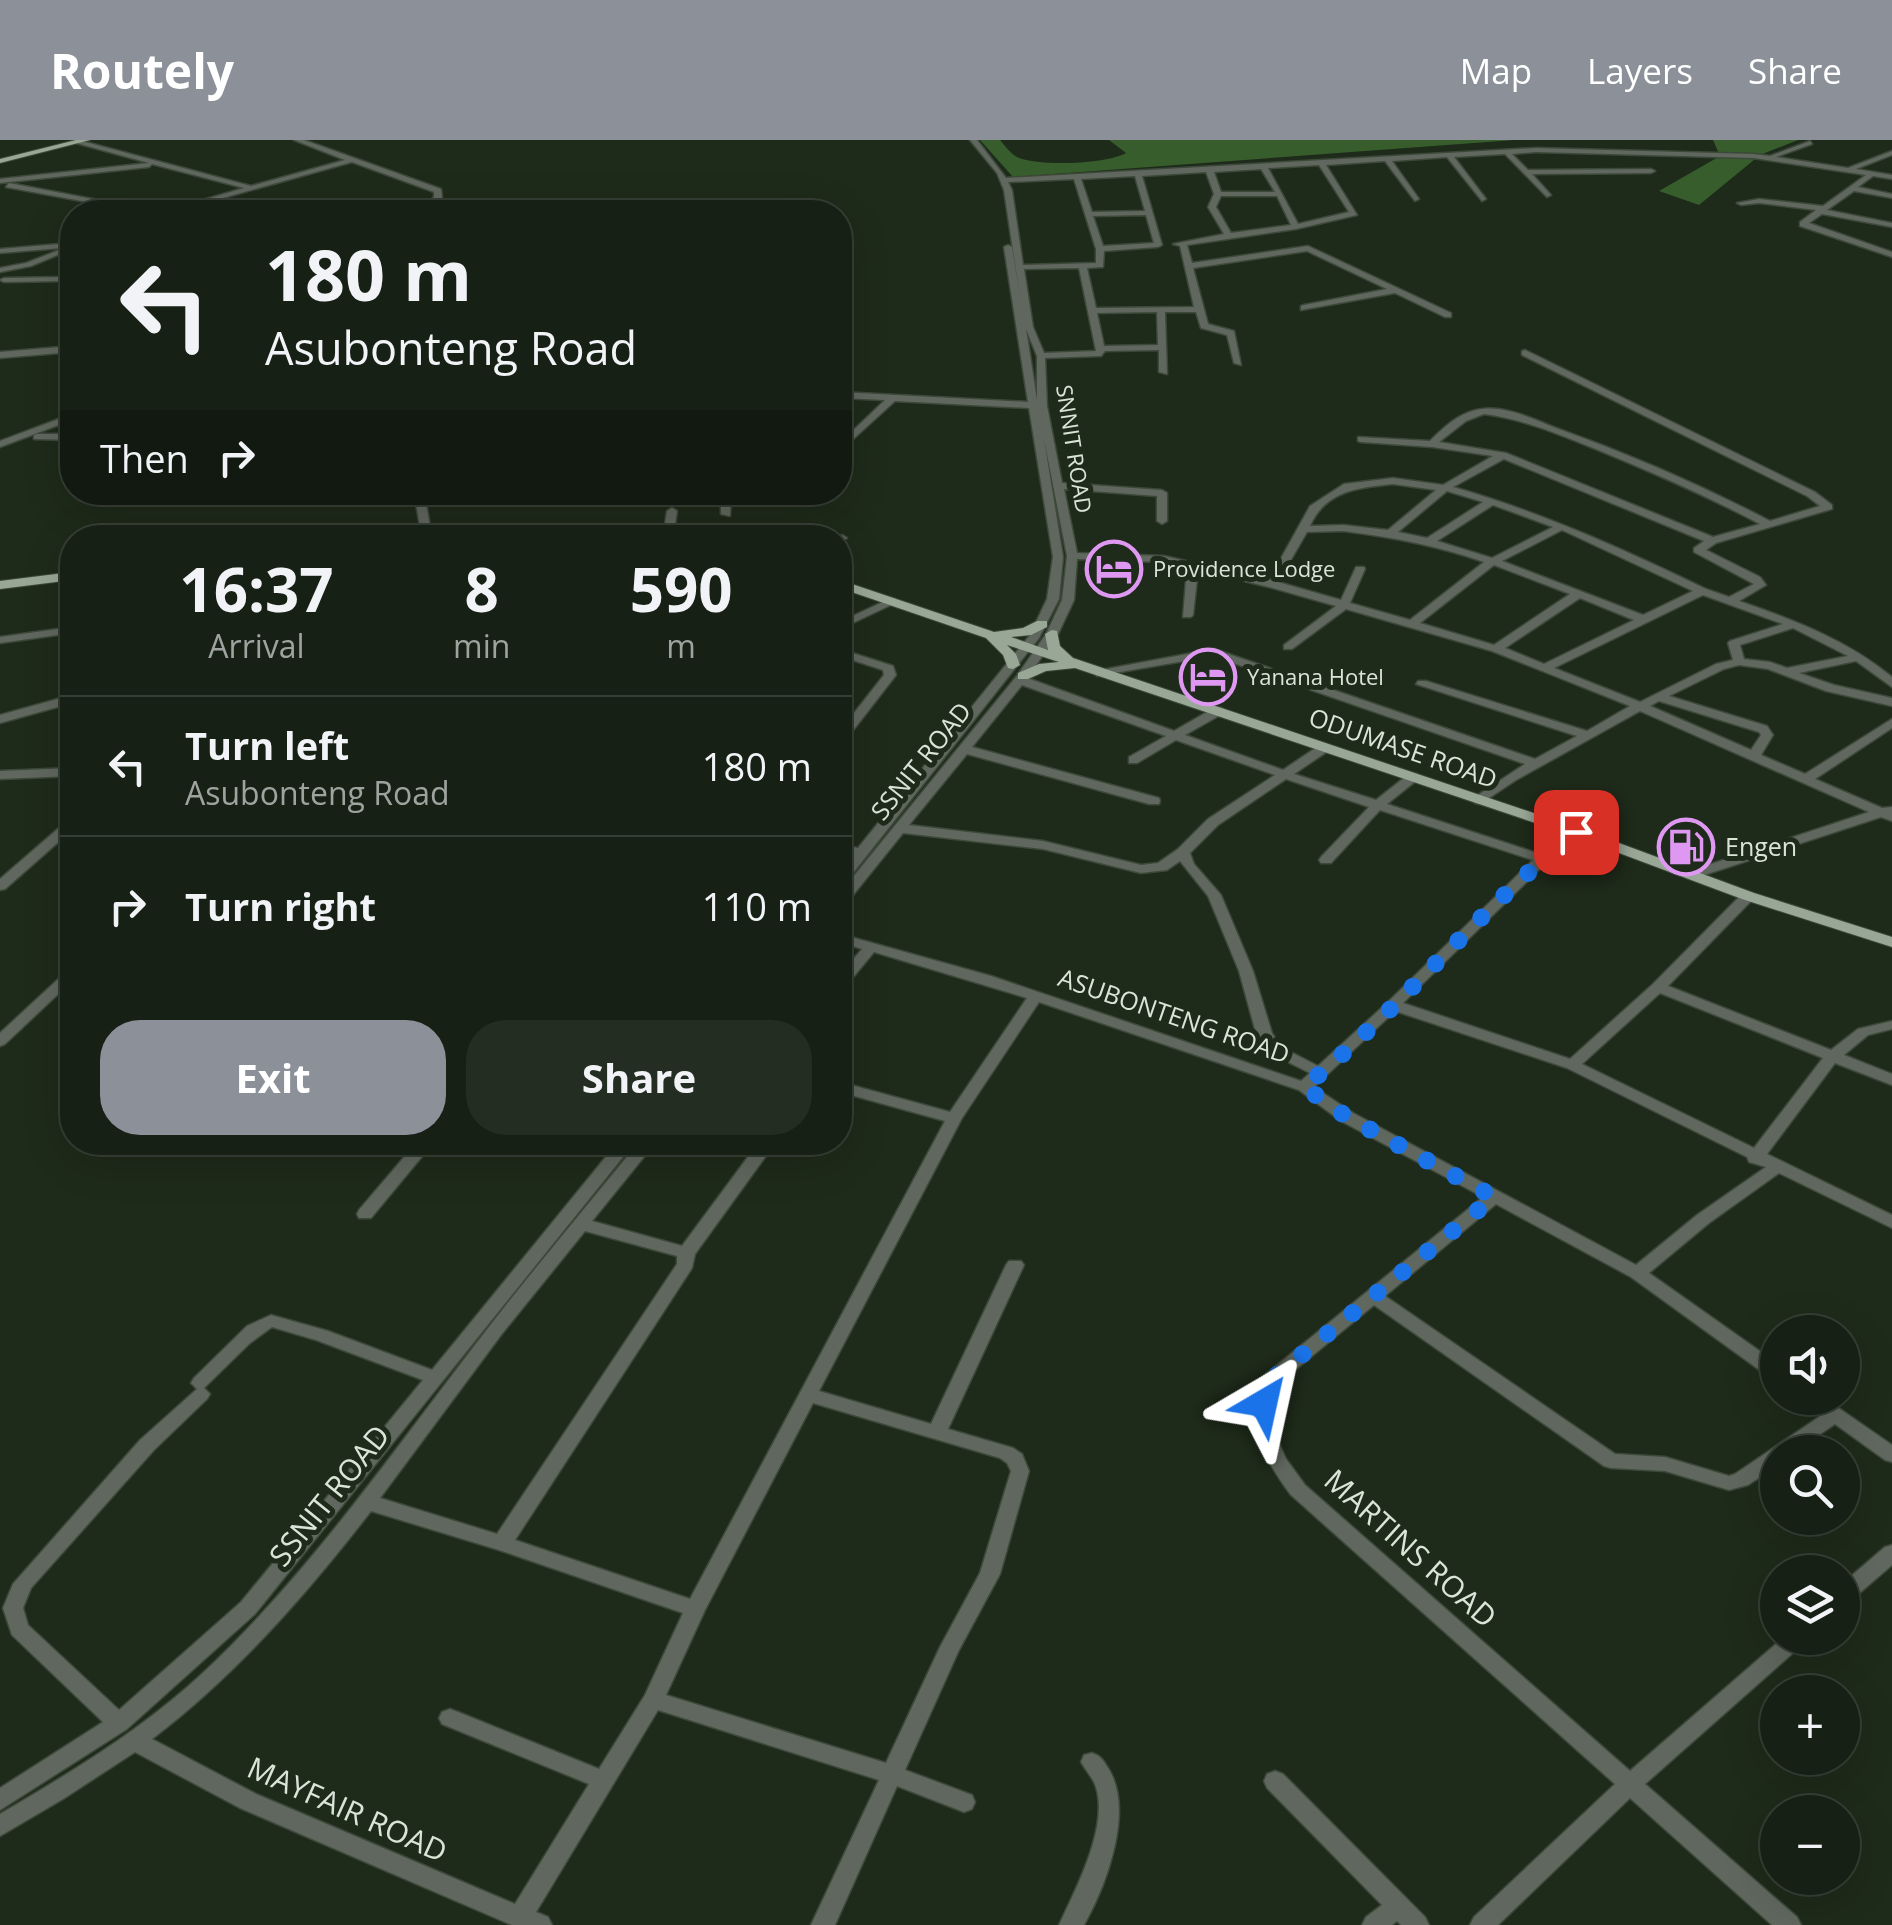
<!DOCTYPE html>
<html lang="en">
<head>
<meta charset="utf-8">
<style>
	body { margin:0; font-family:"Open Sans",sans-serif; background:#232d22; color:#f1f3f6; height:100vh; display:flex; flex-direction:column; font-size:38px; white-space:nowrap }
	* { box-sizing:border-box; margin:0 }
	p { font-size:32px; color:#9ea3a0 }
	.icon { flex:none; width:55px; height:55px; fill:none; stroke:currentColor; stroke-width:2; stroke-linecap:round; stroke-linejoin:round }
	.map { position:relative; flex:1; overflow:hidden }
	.panel { position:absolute; left:60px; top:385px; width:792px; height:630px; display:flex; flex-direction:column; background:#162014; border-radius:40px; box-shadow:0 10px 40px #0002,0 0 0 2px #353e34 }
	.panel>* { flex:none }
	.banner { position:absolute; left:60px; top:60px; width:792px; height:305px; border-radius:40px; box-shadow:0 10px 40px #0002,0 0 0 2px #353e34; background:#162014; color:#f1f3f6; overflow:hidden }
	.fabs { position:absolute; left:1760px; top:1175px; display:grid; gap:20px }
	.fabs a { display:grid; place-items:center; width:100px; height:100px; border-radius:50%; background:#162014; box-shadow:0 10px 40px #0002,0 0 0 2px #353e34; font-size:50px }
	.pin { position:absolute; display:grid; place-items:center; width:85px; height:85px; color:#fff; margin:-42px; border-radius:20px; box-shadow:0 5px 15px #0006 }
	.me { position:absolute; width:110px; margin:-55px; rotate:36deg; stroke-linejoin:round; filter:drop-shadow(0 0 8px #0008) }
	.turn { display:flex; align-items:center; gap:35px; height:210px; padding:0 40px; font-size:45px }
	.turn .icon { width:130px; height:130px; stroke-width:2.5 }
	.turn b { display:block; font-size:70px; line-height:85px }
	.then { display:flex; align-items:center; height:95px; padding:0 40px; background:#0003; gap:20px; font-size:38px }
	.eta { display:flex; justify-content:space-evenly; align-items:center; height:170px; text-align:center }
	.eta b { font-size:60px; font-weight:700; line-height:70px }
	.cta { display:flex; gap:20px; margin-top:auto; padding:20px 40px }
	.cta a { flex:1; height:115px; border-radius:40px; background:#8c9099; color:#fff; font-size:40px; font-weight:700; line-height:115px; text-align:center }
	.cta a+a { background:#232d22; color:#f1f3f6 }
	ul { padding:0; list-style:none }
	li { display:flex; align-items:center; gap:30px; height:140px; padding:0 40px; border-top:2px solid #353e34 }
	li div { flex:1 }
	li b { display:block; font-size:38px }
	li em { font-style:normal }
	header { display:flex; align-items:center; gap:60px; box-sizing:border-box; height:140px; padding:0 50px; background:#8c9099; color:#fff }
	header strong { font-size:48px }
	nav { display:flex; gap:55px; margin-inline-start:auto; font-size:35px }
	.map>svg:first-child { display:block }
</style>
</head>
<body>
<header>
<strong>Routely</strong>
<nav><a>Map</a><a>Layers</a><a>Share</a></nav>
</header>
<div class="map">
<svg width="1892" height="1785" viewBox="0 0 1892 1785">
	<rect width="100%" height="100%" fill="#1e2a1a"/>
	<!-- forest -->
	<g fill="#375d2c">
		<path d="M 980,0 L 1000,0 C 1004,5 1011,14 1017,17 C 1038,27 1107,24 1126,13 L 1109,0 L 1515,0 L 1013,37 Z"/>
		<path d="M 1713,0 L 1798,0 L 1760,15 L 1699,65 L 1659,51 L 1720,16 Z"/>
	</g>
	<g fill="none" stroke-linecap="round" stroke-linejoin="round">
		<!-- minor casing -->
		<g stroke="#3c4839" stroke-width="3">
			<g id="minor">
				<path d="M 78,0 L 251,46 L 345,20 L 294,0 L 304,0 L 441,49 L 442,57 L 427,72 L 420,72 L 434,57 L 434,52 L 352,22 L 173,72 L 162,72 L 244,48 L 152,24 L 149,27 L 0,43 L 0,39 L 149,23 L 76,3 Z"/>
				<path d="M 970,0 L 977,0 L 1006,38 L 1536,8 L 1753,14 L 1770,16 L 1810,1 L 1812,4 L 1776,17 L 1848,28 L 1892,11 L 1892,15 L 1856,29 L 1892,35 L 1892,39 L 1873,36 L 1858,47 L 1892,54 L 1892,58 L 1854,51 L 1827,70 L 1892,83 L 1892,87 L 1822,74 L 1809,83 L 1892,112 L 1892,117 L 1800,86 L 1800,82 L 1816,70 L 1759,63 L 1741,65 L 1737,63 L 1759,59 L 1823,66 L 1866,35 L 1753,18 L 1536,12 L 1512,14 L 1528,30 L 1651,29 L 1655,31 L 1651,33 L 1532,34 L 1551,55 L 1547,57 L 1505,14 L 1454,17 L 1486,59 L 1482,61 L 1447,17 L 1392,21 L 1419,59 L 1415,61 L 1385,21 L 1326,25 L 1357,75 L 1296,89 L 1187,105 L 1192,123 L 1308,106 L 1451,173 L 1451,177 L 1445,177 L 1395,153 L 1301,170 L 1301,166 L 1304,165 L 1387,149 L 1307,111 L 1193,128 L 1208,184 L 1234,191 L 1241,225 L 1234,223 L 1227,195 L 1201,188 L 1196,172 L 1165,172 L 1167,234 L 1159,232 L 1159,210 L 1105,211 L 1101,216 L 1045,218 L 1047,266 L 1062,343 L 1162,350 L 1167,353 L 1167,381 L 1162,384 L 1157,381 L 1157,356 L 1064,349 L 1077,413 L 1164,416 L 1269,440 L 1310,366 L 1344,344 L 1393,338 L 1443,345 L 1493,316 L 1432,307 L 1361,302 L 1358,301 L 1358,297 L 1430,301 C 1444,287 1461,271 1482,269 C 1506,266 1534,279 1556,288 C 1629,314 1701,345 1770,381 L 1820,366 L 1807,356 L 1522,215 L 1522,211 L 1525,210 L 1815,352 L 1832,365 L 1832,369 L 1716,403 L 1706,410 L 1760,437 L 1766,445 L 1739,461 C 1794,480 1847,500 1892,537 L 1892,547 L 1856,521 L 1799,533 L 1834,545 L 1892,558 L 1892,566 L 1826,551 L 1768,529 L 1739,525 L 1724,529 L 1669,556 L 1767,586 L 1773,595 L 1761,615 L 1805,634 L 1892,579 L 1892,588 L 1815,639 L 1882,668 L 1892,667 L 1892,681 L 1881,677 L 1692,739 L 1687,738 L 1685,735 L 1687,732 L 1869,672 L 1640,571 L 1516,640 L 1480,664 L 1475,663 L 1474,660 L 1475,657 L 1525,624 L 1213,516 L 1097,536 L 1095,534 L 1101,530 L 1214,509 L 1535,619 L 1577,596 L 1416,544 L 1418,541 L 1426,541 L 1587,591 L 1630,566 L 1492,511 L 1346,469 L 1292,509 L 1284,509 L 1284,505 L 1336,466 L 1269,447 L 1198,430 L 1193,475 L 1191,477 L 1183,477 L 1187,428 L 1164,422 L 1077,419 L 1074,460 L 1058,494 L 1027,538 L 1174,591 L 1214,568 L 1222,568 L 1222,574 L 1185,595 L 1283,630 L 1320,605 L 1328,605 L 1328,611 L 1294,634 L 1376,660 L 1409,634 L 1417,634 L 1417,640 L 1387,664 L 1540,714 L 1571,689 L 1581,689 L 1583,692 L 1581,695 L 1547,722 L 1403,863 L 1570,919 L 1653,844 L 1743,753 L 1748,752 L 1755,756 L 1753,759 L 1668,846 L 1831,910 L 1858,889 L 1892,881 L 1892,889 L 1868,895 L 1844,915 L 1892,934 L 1892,945 L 1835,923 L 1767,1014 L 1892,1075 L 1892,1088 L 1779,1033 L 1709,1083 L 1649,1133 L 1778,1224 L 1778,1240 L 1772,1239 L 1631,1137 L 1496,1064 L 1385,1156 L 1615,1314 L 1665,1317 L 1729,1336 L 1735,1334 L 1822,1275 L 1805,1263 L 1802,1258 L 1824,1258 L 1892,1305 L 1892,1322 L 1885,1320 L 1835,1284 L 1794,1312 L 1778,1312 L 1778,1325 L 1748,1345 L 1729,1350 L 1665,1331 L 1611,1328 L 1604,1326 L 1374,1165 L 1279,1243 L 1273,1273 L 1277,1299 L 1286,1319 L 1305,1345 L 1630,1631 L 1783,1498 L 1806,1498 L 1803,1504 L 1645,1644 L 1797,1777 L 1801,1785 L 1772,1785 L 1630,1658 L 1498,1785 L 1470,1785 L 1474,1777 L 1615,1644 L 1291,1355 C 1263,1318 1244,1281 1265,1235 L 1483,1057 L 1341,981 L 1299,950 L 1039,862 L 962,978 L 819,1251 L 931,1284 L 1006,1125 L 1009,1121 L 1021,1121 L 1024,1125 L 948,1289 L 1013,1308 L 1022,1314 L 1029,1331 L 1000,1434 L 959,1510 L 905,1630 L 972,1655 L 975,1662 L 972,1669 L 964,1672 L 897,1646 L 835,1785 L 811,1785 L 879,1640 L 658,1570 L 536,1772 L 548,1777 L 552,1785 L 512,1785 L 240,1668 L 135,1612 L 63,1659 L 0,1696 L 0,1674 C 72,1632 144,1588 205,1531 C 307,1435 387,1320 472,1209 C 525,1139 583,1071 639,1002 L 656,1002 L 592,1081 L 682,1106 L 759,1002 L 776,1002 L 695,1114 L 692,1128 L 515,1400 L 690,1459 L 945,981 L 840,952 L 840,942 L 950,972 L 1027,858 L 874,812 L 845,847 L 840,848 L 840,835 L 862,809 L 840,802 L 840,794 L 991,836 L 1301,941 L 1310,933 L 1270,913 L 1256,893 L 1239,831 L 1208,756 L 1180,721 L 1167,730 L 1141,733 L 1043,709 L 903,693 L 845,765 L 840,766 L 840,753 L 1016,537 L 1046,494 L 1062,460 L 1067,416 L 1044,299 L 1063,417 L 1059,459 L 1039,498 L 845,743 L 840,744 L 840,731 L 853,715 L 840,713 L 840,705 L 858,708 L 1030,495 L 1047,459 L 1053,417 L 1029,268 L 895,261 L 840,311 L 840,303 L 885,260 L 840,258 L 840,252 L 1028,262 L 1004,107 L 1008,105 L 1012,107 L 1020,157 L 1004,50 L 997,33 ZM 1319,25 L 1349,72 L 1298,84 L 1268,28 ZM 1261,29 L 1275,52 L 1221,52 L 1214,32 ZM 1206,32 L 1214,54 L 1208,67 L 1224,94 L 1173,104 L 1180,106 L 1194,167 L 1096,168 L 1087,128 L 1103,127 L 1104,111 L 1158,107 L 1162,105 L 1142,36 ZM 1135,36 L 1145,71 L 1092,72 L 1081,39 ZM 1074,39 L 1096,109 L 1096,123 L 1023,125 L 1012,50 L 1008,42 ZM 1221,56 L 1277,56 L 1291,85 L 1231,93 L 1216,67 ZM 1146,75 L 1154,103 L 1103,106 L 1093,76 ZM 1079,128 L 1096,211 L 1044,213 L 1033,187 L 1024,129 ZM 1157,172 L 1158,205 L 1104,206 L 1097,173 ZM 1026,189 L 1037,216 L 1037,260 ZM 1484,274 C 1525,279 1565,297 1603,312 C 1656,334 1709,357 1760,384 L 1713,397 L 1506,313 L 1439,302 L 1466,281 ZM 1504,319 L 1704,401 L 1694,408 L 1694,412 L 1754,444 L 1729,457 L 1706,449 C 1623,409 1541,372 1453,347 ZM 1393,344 L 1436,350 L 1388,390 L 1343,385 L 1310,386 C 1326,350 1358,348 1393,344 ZM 1447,351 L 1483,362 L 1427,398 L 1398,392 ZM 1493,365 L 1553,387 L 1492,418 L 1437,401 ZM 1562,390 L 1693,451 L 1643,475 L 1502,421 ZM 1343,391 C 1393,397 1438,406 1484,422 L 1410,480 L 1350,463 L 1365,429 L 1364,427 L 1356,427 L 1341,460 L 1278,442 L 1307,392 ZM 1494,425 L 1570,454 L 1494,505 L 1420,483 ZM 1703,455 L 1783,484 L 1730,501 L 1728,503 L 1733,520 L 1716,524 L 1640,562 L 1554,528 ZM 1580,458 L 1634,480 L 1544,524 L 1505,508 ZM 1793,488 L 1848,516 L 1787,528 L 1770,522 L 1744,519 L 1740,505 ZM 1022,545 L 1166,596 L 1129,617 L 1129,623 L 1137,623 L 1176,600 L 1275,635 L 1208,679 L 1178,709 L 1158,723 L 1141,725 L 1043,701 L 909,685 L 967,614 L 1149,664 L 1159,664 L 1160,661 L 1159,658 L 972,607 ZM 1659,561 L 1759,592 L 1761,595 L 1751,610 L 1650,566 ZM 1286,639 L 1369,667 L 1321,717 L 1319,720 L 1321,723 L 1331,723 L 1380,670 L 1533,720 L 1388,862 L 1318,926 L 1281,907 L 1272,893 L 1253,831 L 1221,755 L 1194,724 L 1190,713 L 1218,685 ZM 1660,853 L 1823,918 L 1754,1008 L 1582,924 ZM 1395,871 L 1567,928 L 1747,1017 L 1749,1022 L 1766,1027 L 1697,1075 L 1636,1125 L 1353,973 L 1314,947 ZM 585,1091 L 677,1116 L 677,1124 L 497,1394 L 380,1358 L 501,1195 ZM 813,1263 L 1000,1318 L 1007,1323 L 1011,1331 L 980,1433 L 940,1507 L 886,1623 L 666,1555 L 705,1470 ZM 371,1371 L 499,1410 L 683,1473 L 645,1555 L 599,1629 L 458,1572 L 450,1569 L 442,1572 L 439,1578 L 442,1584 L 589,1644 L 515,1764 L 256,1654 L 152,1599 C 236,1535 306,1455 371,1371 Z"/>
				<path d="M 9,43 L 150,70 L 154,72 L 141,72 L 6,47 Z"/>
				<path d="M 59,104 L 63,106 L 62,108 L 0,113 L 0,109 Z"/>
				<path d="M 72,105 L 72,109 L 31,126 L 0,132 L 0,128 L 26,123 Z"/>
				<path d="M 69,130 L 72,130 L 72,136 L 66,141 L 4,142 L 0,140 L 4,138 L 64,137 Z"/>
				<path d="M 72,206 L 72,212 L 0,218 L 0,212 Z"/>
				<path d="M 72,274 L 72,280 L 0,307 L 0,301 Z"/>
				<path d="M 37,294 L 72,294 L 72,300 L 34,299 L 34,295 Z"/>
				<path d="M 414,352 L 424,352 L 432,398 L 422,398 Z"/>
				<path d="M 721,352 L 731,352 L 730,376 L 721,374 Z"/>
				<path d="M 672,368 L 677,371 L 673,398 L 663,398 L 667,371 Z"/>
				<path d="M 842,395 L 847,398 L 840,402 L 840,398 L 836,398 Z"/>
				<path d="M 891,458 L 895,459 L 895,463 L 840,489 L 840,482 Z"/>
				<path d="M 72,487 L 72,493 L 0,503 L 0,497 Z"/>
				<path d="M 840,509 L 893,526 L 896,535 L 844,602 L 840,603 L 840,591 L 884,535 L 883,530 L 840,516 Z"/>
				<path d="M 72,555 L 72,563 L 0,583 L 0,575 Z"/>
				<path d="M 72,628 L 72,636 L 0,639 L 0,631 Z"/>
				<path d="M 72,680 L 72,690 L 5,749 L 0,750 L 0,739 L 67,681 Z"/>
				<path d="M 72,830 L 72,841 L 5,904 L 0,906 L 0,893 L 67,831 Z"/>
				<path d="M 417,1002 L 434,1002 L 371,1078 L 359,1078 L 357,1074 L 359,1070 Z"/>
				<path d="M 618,1002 L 635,1002 L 255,1474 L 127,1589 L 0,1670 L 0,1648 L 103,1582 L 12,1495 L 3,1468 L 13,1444 L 140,1300 L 197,1249 L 191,1243 L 194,1238 L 247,1186 L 271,1175 L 328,1191 L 432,1230 ZM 272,1187 L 316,1200 L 423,1240 L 241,1462 L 119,1570 L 28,1485 L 23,1468 L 31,1448 L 154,1310 L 207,1259 L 210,1254 L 204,1248 L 250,1203 Z"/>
				<path d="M 1892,1405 L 1892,1425 L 1849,1462 L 1842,1464 L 1842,1444 L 1885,1407 Z"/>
				<path d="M 1092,1613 C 1101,1616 1103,1620 1108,1628 C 1135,1670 1106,1746 1084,1785 L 1059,1785 C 1075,1750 1112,1682 1094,1642 C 1090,1635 1085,1629 1081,1622 L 1084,1615 Z"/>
				<path d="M 1275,1631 L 1283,1634 L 1425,1777 L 1429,1785 L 1401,1785 L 1397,1781 L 1392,1785 L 1362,1785 L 1366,1777 L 1382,1765 L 1267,1648 L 1264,1641 L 1267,1634 Z"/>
			</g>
		</g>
		<!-- major casing -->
		<g stroke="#3c4839" stroke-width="2">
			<g id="major">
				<path d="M 76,0 L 90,0 L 0,23 L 0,19 Z"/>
				<path d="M 72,432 L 72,440 L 0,449 L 0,441 Z"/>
				<path d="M 840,440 L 994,492 L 1023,488 L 1037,481 L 1047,481 L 1047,487 L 1031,495 L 1011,497 L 1048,510 L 1045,494 L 1052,490 L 1057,491 L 1060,506 L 1073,518 L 1581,689 L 1754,753 L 1892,797 L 1892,807 L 1742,759 L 1571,695 L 1075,528 L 1046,531 L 1028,539 L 1018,539 L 1018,533 L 1039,524 L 1059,522 L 1007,505 L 1016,514 L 1020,525 L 1013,529 L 1008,528 L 1003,515 L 986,498 L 840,448 Z"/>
			</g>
		</g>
		<!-- minor -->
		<use href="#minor" fill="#60675e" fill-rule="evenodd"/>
		<!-- major -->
		<use href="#major" fill="#99a796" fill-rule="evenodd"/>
	</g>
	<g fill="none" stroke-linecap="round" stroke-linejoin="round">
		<!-- route -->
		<path stroke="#1a73e8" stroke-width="18" stroke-dasharray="0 32.4" d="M 1264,1263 L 1271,1240 L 1494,1057 L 1347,977 L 1304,947 C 1401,869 1479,769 1576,692"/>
	</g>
	<!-- icons -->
	<defs>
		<g id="hotel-ring" transform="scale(2.875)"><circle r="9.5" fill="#1e2a1a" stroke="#df98f1" stroke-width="1.5"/><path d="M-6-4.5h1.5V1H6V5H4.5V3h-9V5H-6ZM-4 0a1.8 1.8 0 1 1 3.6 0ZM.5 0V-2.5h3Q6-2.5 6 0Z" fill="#df98f1"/></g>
		<g id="fuel-ring" transform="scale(2.875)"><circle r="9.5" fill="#1e2a1a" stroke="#df98f1" stroke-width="1.5"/><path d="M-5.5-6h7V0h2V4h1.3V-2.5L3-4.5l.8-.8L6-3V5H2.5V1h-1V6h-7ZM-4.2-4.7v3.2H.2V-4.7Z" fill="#df98f1"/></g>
	</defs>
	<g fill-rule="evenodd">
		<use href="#hotel-ring" x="1114" y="429"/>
		<use href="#hotel-ring" x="1208" y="537"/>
		<use href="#fuel-ring" x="1686" y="707"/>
	</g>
	<g text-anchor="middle" stroke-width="10" stroke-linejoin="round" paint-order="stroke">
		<!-- far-street labels -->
		<g font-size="22" fill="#dbe4d9" stroke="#1e2a1a">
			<text transform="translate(1074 309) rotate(81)" y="8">SNNIT ROAD</text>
		</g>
		<!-- far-poi labels -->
		<g font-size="22" fill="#dbe4d9" stroke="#1e2a1a" text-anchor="start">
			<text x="1153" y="437">Providence Lodge</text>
			<text x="1247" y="545">Yanana Hotel</text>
		</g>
		<!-- street labels -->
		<g font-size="25" fill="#dbe4d9" stroke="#1e2a1a">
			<text transform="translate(1403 608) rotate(19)" y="9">ODUMASE ROAD</text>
			<text transform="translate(921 621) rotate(-51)" y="9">SSNIT ROAD</text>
			<text transform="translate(1174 876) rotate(19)" y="9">ASUBONTENG ROAD</text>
		</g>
		<!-- poi labels -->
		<g font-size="25" fill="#dbe4d9" stroke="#1e2a1a" text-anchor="start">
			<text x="1725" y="716">Engen</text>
		</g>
		<!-- near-street labels -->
		<g font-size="30" fill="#dbe4d9" stroke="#1e2a1a">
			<text transform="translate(330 1356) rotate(-51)" y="10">SSNIT ROAD</text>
			<text transform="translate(1410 1409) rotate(42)" y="10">MARTINS ROAD</text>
			<text transform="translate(347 1670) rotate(24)" y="10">MAYFAIR ROAD</text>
		</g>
	</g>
</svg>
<div class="fabs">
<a><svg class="icon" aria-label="sound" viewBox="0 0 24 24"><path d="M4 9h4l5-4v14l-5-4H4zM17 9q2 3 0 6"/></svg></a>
<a><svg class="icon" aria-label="search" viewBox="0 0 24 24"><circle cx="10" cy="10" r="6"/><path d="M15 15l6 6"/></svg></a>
<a><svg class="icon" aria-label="layers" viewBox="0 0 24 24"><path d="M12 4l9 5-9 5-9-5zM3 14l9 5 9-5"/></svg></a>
<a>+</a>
<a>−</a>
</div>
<div class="pin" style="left:1576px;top:692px;background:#d93025"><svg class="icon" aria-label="arrive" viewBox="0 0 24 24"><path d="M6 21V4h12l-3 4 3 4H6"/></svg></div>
<svg class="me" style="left:1264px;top:1263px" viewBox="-20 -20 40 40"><path d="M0-17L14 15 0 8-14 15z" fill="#1a73e8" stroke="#fff" stroke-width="4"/></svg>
<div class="banner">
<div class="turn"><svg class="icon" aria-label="left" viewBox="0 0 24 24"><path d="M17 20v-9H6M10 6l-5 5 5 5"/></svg><div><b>180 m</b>Asubonteng Road</div></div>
<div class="then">Then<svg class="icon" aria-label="right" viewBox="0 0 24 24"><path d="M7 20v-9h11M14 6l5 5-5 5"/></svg></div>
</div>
<section class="panel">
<div class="eta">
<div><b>16:37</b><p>Arrival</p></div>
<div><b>8</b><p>min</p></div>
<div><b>590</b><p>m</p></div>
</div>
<ul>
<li><svg class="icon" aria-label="left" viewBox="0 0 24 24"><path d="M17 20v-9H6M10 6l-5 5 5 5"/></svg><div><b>Turn left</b><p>Asubonteng Road</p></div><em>180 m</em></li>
<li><svg class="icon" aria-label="right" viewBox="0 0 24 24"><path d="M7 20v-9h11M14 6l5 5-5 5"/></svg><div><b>Turn right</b></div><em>110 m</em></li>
</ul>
<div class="cta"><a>Exit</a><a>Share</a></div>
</section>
</div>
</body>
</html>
